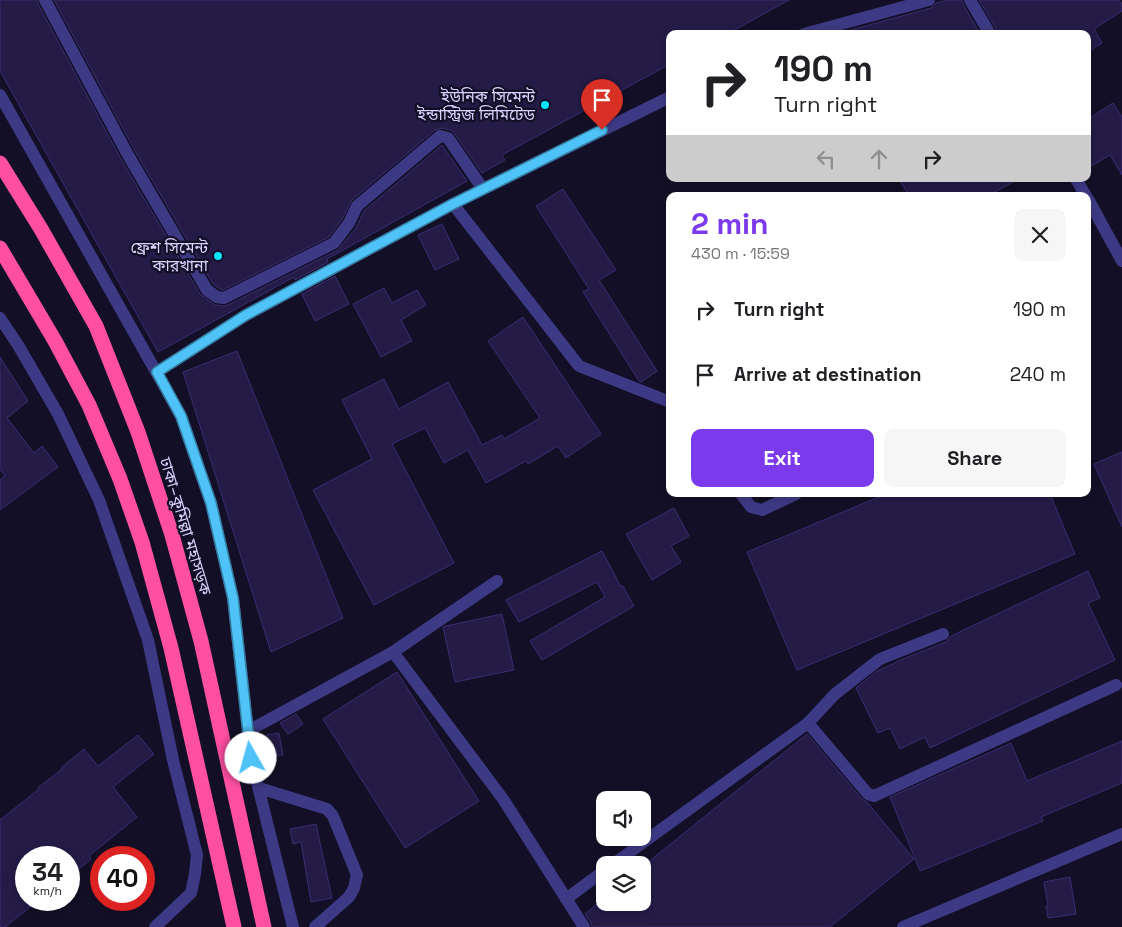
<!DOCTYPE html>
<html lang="en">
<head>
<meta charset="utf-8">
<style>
	body { margin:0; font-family:"Space Grotesk","Noto Sans Bengali",sans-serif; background:#f6f6f6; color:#202124; height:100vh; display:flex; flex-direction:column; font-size:19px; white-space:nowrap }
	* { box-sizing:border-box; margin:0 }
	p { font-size:16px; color:#757577 }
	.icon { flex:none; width:28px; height:28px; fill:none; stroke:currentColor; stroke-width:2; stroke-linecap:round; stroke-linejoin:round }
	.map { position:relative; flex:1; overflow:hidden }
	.side { position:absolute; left:666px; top:192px; width:425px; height:305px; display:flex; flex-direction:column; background:#fff; border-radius:10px; box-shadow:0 2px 8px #0003 }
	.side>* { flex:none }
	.top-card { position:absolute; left:666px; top:30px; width:425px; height:152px; border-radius:10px; box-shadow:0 2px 8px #0003; background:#fff; color:#202124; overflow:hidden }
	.tools { position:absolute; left:596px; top:791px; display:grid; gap:10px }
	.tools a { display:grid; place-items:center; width:55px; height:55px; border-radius:10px; background:#fff; box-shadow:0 2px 8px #0003; font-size:25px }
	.speed { position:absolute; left:15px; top:846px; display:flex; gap:10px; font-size:25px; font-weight:700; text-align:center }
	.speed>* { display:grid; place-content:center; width:65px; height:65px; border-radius:50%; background:#fff; box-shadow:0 2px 8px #0003; line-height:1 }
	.speed small { font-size:12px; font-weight:400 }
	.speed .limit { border:8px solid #d22; background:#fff; color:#111 }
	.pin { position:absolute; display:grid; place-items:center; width:42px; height:42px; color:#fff; margin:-51px -21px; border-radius:50% 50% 50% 0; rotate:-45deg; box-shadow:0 0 5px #0007 }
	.pin .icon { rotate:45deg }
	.me { position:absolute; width:55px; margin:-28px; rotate:353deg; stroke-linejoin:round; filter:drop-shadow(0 0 4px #0008) }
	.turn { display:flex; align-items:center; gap:18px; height:105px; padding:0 25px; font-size:22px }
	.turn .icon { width:65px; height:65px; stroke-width:2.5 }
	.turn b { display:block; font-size:35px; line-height:42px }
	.lanes { display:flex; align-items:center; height:48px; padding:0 25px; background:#0003; justify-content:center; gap:25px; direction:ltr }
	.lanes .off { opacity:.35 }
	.round { display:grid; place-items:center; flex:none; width:52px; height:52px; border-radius:10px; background:#f6f6f6 }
	.summary { display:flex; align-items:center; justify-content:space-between; height:85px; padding:0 25px }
	h1 { font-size:30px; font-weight:700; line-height:38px; color:#7c3aed }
	.cta { display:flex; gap:10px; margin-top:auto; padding:10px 25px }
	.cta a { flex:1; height:58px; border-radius:10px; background:#7c3aed; color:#fff; font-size:20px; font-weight:700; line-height:58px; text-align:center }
	.cta a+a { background:#f6f6f6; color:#202124 }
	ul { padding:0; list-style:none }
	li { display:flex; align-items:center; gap:15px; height:65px; padding:0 25px }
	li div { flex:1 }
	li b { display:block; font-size:19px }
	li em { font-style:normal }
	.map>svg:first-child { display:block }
</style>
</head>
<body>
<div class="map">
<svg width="1122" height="927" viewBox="0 0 1122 927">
	<rect width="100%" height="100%" fill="#130f26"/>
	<!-- building -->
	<g fill="#241b47" stroke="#3b2d73">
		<path d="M 0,0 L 37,0 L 38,4 L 121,159 L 200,294 L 215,305 L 223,306 L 228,305 L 338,250 L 356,228 L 364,211 L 442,145 L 467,181 L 327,259 L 328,262 L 295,280 L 294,277 L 158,352 L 0,71 Z"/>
		<path d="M 54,0 L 789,0 L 727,34 L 670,34 L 670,64 L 502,155 L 505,160 L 482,173 L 454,133 L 450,130 L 442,128 L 435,130 L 352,200 L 342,219 L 329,237 L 223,290 L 220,289 L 213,284 L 135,151 Z"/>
		<path d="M 948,0 L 962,0 L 963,4 L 980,34 L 836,34 L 931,8 L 936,3 Z"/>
		<path d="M 979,0 L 1119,0 L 1122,4 L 1122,11 L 1094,29 L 1102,43 L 1088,52 L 1088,34 L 998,34 L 997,30 Z"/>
		<path d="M 1113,103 L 1122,117 L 1122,175 L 1110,155 L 1088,168 L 1088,119 Z"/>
		<path d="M 899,179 L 1018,179 L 988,196 L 909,196 Z"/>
		<path d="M 563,189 L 616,270 L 599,280 L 657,371 L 641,382 L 639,381 L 583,292 L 589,289 L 536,206 Z"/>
		<path d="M 442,224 L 459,259 L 435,270 L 418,235 Z"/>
		<path d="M 335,276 L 349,304 L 315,321 L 302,294 Z"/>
		<path d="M 384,288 L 392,303 L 417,290 L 426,305 L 401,320 L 412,341 L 381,357 L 353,304 Z"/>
		<path d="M 523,317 L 601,434 L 566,458 L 558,446 L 528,464 L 526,461 L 486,483 L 468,450 L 444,463 L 425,428 L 392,444 L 454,563 L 374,605 L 313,490 L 372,459 L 342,400 L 384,379 L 399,409 L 448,382 L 482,445 L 502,435 L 504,439 L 540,418 L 488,341 Z"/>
		<path d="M 237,351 L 343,618 L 271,652 L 183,372 Z"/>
		<path d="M 0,357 L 28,401 L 7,418 L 34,453 L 42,446 L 58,467 L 0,510 L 0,480 L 5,476 L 0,469 Z"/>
		<path d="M 1122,452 L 1122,527 L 1094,464 Z"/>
		<path d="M 886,494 L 1050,494 L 1075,554 L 797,670 L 747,552 Z"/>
		<path d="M 674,508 L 689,536 L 671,546 L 681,562 L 652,580 L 626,534 Z"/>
		<path d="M 602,551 L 621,587 L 623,586 L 634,606 L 542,660 L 530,641 L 605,597 L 597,582 L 519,622 L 506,600 Z"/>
		<path d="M 1088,571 L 1100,598 L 1088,603 L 1115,660 L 930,748 L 925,737 L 900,749 L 890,728 L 878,733 L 856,688 L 877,671 L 910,656 L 946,642 L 951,636 Z"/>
		<path d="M 502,614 L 514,670 L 455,682 L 443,627 L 446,626 Z"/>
		<path d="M 397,672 L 479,801 L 405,848 L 323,719 Z"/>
		<path d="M 296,714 L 303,724 L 288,734 L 280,723 Z"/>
		<path d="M 279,733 L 283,755 L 270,757 L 266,735 Z"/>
		<path d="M 807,734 L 862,799 L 867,802 L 914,859 L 830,927 L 592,927 L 591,923 L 585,914 L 599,902 L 642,902 L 642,867 Z"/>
		<path d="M 138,735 L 154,754 L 113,787 L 137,817 L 89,856 L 91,859 L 69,877 L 69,858 L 26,858 L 26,900 L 39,900 L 5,927 L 0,927 L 0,820 L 39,789 L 38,788 L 62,769 L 62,767 L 84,749 L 98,766 Z"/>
		<path d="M 1122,741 L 1122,783 L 1041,817 L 1043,821 L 920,871 L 890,797 L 1011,743 L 1027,781 Z"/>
		<path d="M 316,824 L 332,898 L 311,902 L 301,842 L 293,844 L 290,829 Z"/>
		<path d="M 1070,877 L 1076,914 L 1048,918 L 1046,906 L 1048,906 L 1044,882 Z"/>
	</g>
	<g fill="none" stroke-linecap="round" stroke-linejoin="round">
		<!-- minor -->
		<g stroke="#3d3a85" stroke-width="12">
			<path d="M 45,0 L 128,155 L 207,290 L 217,297 L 224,298 L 334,243 L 349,223 L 357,206 L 440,136 L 448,138 L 483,189"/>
			<path d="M 970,0 L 990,34"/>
			<path d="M 804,34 L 929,0"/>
			<path d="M 0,95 L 181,416 L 211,503 L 233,598 L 251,758 L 293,927"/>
			<path d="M 1076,179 L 1086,196"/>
			<path d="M 1088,199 L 1122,261"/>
			<path d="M 453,204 L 579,366 L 670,402"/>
			<path d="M 0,318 L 18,345 L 58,414 L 99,500 L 148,640 L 173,760 L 197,855 L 195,874 L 191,893 L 155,927"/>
			<path d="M 157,372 L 246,315 L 453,204 L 670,97"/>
			<path d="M 741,494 L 751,507 L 762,510 L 796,494"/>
			<path d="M 497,581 L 393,652 L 503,799 L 584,927"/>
			<path d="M 808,723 L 868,794 L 874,796 L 1116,685"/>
			<path d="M 248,731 L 393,652"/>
			<path d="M 259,788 L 327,809 L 333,816 L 357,875 L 354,888 L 349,897 L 315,927"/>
			<path d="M 612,865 L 808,723 L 835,694 L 880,659 L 943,634"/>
			<path d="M 566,899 L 605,870"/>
			<path d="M 903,927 L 1122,834"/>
		</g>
		<!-- highway -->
		<g stroke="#ff4fa3" stroke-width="15">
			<path d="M 0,163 L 41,229 L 96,326 L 138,432 L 172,535 L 201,641 L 264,927"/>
			<path d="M 0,248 L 55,341 L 89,405 L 120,479 L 142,542 L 171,648 L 234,927"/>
		</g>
	</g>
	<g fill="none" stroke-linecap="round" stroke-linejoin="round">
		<!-- route casing -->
		<g stroke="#337fa1" stroke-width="12">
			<path id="route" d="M 251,758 L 233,598 L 211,503 L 181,416 L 157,372 L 246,315 L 453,204 L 602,130"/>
		</g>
		<!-- route -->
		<use href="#route" stroke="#4fc3f7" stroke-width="9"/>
	</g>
	<!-- markers -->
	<g fill="#00e5ff" stroke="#130f26" stroke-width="2">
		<circle cx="545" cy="105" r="5"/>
		<circle cx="218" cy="256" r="5"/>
	</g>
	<g text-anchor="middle" stroke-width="4.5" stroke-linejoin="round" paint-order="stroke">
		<!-- poi labels -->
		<g font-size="16" fill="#d9d4ff" stroke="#130f26" text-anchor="end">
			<text x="535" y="102">ইউনিক সিমেন্ট<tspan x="535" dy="18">ইন্ডাস্ট্রিজ লিমিটেড</tspan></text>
			<text x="208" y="253">ফ্রেশ সিমেন্ট<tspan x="208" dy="18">কারখানা</tspan></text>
		</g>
		<!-- street labels -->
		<g font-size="16" fill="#d9d4ff" stroke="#130f26">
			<text transform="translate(186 526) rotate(73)" y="6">ঢাকা–কুমিল্লা মহাসড়ক</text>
		</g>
	</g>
</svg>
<div class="tools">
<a><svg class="icon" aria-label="sound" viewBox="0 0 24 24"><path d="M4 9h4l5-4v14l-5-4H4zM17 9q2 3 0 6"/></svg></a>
<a><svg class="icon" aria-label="layers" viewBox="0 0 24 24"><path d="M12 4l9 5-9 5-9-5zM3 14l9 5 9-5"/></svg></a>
</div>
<div class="speed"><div>34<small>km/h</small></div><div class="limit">40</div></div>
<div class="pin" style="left:602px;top:130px;background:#d93025"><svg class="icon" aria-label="arrive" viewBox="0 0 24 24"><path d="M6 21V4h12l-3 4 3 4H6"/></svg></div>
<svg class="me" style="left:251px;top:758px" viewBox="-20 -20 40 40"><circle r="19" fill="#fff"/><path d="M0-13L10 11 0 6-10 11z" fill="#4fc3f7"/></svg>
<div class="top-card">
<div class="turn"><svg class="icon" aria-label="right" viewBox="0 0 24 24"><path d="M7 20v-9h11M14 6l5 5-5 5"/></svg><div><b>190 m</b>Turn right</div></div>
<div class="lanes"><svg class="icon off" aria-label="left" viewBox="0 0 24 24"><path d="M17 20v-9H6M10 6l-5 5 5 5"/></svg><svg class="icon off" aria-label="ahead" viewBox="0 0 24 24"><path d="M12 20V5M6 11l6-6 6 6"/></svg><svg class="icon" aria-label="right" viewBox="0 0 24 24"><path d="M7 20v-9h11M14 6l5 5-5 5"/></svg></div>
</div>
<section class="side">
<div class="summary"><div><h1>2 min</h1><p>430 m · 15:59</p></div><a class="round"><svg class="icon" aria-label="close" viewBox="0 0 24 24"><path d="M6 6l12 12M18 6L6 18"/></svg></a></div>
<ul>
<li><svg class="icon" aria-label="right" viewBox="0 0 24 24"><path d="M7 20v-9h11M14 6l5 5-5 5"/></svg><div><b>Turn right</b></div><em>190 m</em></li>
<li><svg class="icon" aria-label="arrive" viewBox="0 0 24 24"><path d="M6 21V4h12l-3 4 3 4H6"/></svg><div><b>Arrive at destination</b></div><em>240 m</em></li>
</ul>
<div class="cta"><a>Exit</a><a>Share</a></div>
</section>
</div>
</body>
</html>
